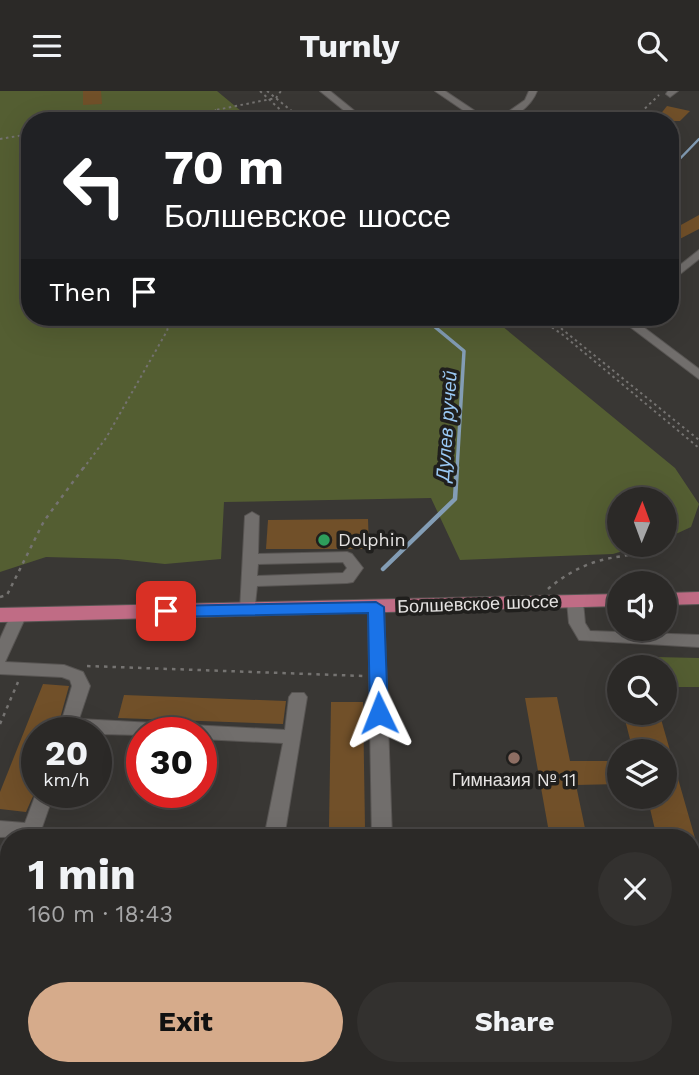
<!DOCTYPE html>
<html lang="en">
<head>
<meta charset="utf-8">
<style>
	body { margin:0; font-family:"Work Sans",sans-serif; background:#33312f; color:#f1f3f6; height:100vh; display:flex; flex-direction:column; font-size:26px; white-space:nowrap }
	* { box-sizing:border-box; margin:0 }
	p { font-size:23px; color:#a6a6a7 }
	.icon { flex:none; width:38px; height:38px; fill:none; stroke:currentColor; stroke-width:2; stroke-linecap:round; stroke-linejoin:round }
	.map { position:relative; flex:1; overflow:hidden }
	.sheet { position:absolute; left:0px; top:738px; width:700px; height:247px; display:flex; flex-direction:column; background:#2b2927; border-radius:28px 28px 0 0; box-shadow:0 7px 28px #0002,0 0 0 2px #474544 }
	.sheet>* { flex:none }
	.hud { position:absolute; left:21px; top:21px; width:658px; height:214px; border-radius:28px; box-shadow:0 7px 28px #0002,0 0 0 2px #474544; background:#202124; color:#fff; overflow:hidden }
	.needle { width:46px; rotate:1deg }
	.controls { position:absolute; left:607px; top:396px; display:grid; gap:14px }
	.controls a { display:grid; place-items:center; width:70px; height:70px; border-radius:50%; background:#2b2927; box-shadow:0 7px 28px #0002,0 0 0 2px #474544; font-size:35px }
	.speed { position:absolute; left:21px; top:626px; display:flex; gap:14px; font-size:35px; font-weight:700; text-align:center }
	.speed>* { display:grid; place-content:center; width:91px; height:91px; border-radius:50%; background:#2b2927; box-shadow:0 7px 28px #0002,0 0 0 2px #474544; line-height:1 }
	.speed small { font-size:18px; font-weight:400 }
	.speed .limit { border:10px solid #d22; background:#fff; color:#111 }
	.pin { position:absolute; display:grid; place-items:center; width:60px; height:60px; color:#fff; margin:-30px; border-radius:14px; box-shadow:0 4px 10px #0006 }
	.me { position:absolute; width:77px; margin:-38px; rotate:358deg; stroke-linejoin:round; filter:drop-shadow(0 0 5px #0008) }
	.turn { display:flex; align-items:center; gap:24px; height:147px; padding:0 28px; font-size:32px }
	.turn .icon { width:91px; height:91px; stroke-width:2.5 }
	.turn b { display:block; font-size:49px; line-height:60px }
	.then { display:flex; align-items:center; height:66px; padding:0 28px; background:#0003; gap:14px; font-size:26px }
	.round { display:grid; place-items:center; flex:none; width:74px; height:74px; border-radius:37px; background:#33312f }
	.head { display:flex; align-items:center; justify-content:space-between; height:119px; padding:0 28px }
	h1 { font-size:42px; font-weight:700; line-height:52px }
	.primary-button { display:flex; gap:14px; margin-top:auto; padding:14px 28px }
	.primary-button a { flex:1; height:80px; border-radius:42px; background:#d6ab8b; color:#111; font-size:28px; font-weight:700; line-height:80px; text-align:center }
	.primary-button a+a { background:#33312f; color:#f1f3f6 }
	header { display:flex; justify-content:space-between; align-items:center; height:91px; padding:0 28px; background:#2b2927; font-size:32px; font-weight:700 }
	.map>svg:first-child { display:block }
</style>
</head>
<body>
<header><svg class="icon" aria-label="menu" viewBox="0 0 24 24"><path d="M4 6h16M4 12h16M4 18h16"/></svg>Turnly<svg class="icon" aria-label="search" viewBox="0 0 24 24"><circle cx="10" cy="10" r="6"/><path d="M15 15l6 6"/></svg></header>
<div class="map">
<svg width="699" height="984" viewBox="0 0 699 984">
	<rect width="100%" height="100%" fill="#393734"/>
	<!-- green -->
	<g fill="#545e32">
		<path d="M 0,0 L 217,0 L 253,30 L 30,30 L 30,226 L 491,226 L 675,377 L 699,413 L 691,436 L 665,448 L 665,408 L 620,408 L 620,453 L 646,453 L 613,463 L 460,469 L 431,407 L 224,411 L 221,468 L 165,473 L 118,468 L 46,466 L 0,481 Z"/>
		<path d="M 655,566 L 699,567 L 699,596 L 665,596 L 665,576 L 658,576 Z"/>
	</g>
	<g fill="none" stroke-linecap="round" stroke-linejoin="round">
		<!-- stream-far2 -->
		<path stroke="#839db5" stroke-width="2.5" d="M 670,78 L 699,48"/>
		<!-- stream-far1 -->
		<path stroke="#839db5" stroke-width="3.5" d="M 423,226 L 464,260 L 457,378"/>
		<!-- stream -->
		<path stroke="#839db5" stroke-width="4.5" d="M 383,478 L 455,408 L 457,376"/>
	</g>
	<!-- building -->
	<g fill="#715029">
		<path d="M 83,0 L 101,0 L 102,13 L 83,14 Z"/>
		<path d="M 667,15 L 690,20 L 680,30 L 655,30 Z"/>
		<path d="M 699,124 L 699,138 L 670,153 L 670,140 Z"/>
		<path d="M 368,428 L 369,458 L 266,458 L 268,429 Z"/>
		<path d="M 43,593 L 69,595 L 56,642 L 37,642 L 37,696 L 26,721 L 0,718 L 0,701 Z"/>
		<path d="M 124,604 L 286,610 L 283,633 L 118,627 Z"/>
		<path d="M 557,606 L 570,670 L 620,670 L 620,693 L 576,694 L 587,747 L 550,747 L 525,607 Z"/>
		<path d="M 331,611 L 363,611 L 365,737 L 329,737 Z"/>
		<path d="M 623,621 L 659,621 L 695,747 L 657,747 L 647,705 L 665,705 L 665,660 L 633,660 Z"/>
	</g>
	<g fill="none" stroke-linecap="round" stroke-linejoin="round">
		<!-- minor casing -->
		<g stroke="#585553" stroke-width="2">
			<g id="minor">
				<path d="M 320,0 L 330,0 L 367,30 L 357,30 Z"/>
				<path d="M 435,0 L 445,0 L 490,30 L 479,30 Z"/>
				<path d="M 529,0 L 537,0 C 531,16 512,30 495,30 L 525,9 Z"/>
				<path d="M 668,0 L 678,0 L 670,6 L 666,3 Z"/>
				<path d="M 699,159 L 699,168 L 670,191 L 670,182 Z"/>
				<path d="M 617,226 L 630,226 L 699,278 L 699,288 Z"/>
				<path d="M 252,421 L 259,425 L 258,463 L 347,461 L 352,463 L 363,477 L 353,491 L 347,492 L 257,495 L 254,523 L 242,523 L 240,519 L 245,425 ZM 343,471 L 347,477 L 343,482 L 257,485 L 258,473 Z"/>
				<path d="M 575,506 L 583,511 L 585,532 L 590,540 L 699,544 L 699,556 L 579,549 L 569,532 L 567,511 Z"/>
				<path d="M 376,511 L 384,516 L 392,747 L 372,747 L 368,516 Z"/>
				<path d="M 19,518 L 27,523 L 5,571 L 64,574 L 83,581 L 90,595 L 79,628 L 285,639 L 289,606 L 292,602 L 304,602 L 307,606 L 284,747 L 264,747 L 283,652 L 201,648 L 201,642 L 142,642 L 142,644 L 58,642 L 72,595 L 70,589 L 62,586 L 0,583 L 0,548 L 13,519 Z"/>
				<path d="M 37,700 L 54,702 L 39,745 L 0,746 L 0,730 L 25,732 Z"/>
				<path d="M 9,794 L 9,828 L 0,834 L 0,800 L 2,796 Z"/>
				<path d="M 245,976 L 267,976 L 266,984 L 244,984 Z"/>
				<rect x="378" y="976" width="22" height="8"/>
			</g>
		</g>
		<!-- major casing -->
		<g stroke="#585553" stroke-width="2">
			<g id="major">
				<path d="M 699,501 L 699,513 L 665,514 L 665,502 Z"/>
				<path d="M 620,503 L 620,515 L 0,531 L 0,517 Z"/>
			</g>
		</g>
		<!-- path-far2 -->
		<g stroke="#757371" stroke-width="2" stroke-dasharray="2.5 3.5" stroke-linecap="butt">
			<path d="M 260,0 L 286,24 L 298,30"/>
			<path d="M 267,0 L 304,30"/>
			<path d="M 162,30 L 216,19"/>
			<path d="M 216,30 L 216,19 L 276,7 L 281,0"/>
			<path d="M 638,30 L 635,27 L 659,4"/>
			<path d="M 0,48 L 30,43"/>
			<path d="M 537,226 L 563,244 L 699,357"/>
			<path d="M 547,226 L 699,349"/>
			<path d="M 83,378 L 106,347 L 167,240 L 171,226"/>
		</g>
		<!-- path-far1 -->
		<g stroke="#757371" stroke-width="2.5" stroke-dasharray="3.5 5" stroke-linecap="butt">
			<path d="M 548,498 C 563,485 582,474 602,469 C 621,464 637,465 655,455"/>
			<path d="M 0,506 L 7,504 L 44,430 L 84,376"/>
			<path d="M 87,575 L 364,585"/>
			<path d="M 0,633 L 18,591"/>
		</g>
		<!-- path -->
		<g stroke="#757371" stroke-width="3.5" stroke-dasharray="4.5 7" stroke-linecap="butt">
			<path d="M 49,740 L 256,747"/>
			<path d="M 0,976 L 9,976"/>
			<path d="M 14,976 L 169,984"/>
		</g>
		<!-- minor -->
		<use href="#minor" fill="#716e6c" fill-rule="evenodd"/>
		<!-- major -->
		<use href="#major" fill="#c06c85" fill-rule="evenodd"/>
	</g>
	<!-- route -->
	<path fill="#1a73e8" stroke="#114b97" stroke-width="2" d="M 376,511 L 384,516 L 388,622 L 385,627 L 372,627 L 370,622 L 368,522 L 166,526 L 158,520 L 166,515 Z"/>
	<!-- markers -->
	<circle fill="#2e9e5b" stroke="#201f1d" stroke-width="2.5" cx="324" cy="449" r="7"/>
	<circle fill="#8d6e63" stroke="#201f1d" stroke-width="2.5" cx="514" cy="667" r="7"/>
	<g text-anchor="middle" stroke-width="7" stroke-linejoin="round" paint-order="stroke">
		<!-- poi labels -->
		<g font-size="18" fill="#e5e3e2" stroke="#201f1d" text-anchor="start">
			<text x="338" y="455">Dolphin</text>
			<text x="514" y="695" text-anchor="middle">Гимназия № 11</text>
		</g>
		<!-- street labels -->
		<g font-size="18" fill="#e5e3e2" stroke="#201f1d">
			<text transform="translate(478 513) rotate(-2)" y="6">Болшевское шоссе</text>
		</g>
		<!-- water labels -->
		<g font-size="19" font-style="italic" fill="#9ac9f5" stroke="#201f1d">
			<text transform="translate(446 335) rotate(-86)" y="7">Дулев ручей</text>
		</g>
	</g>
</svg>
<div class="controls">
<a><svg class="needle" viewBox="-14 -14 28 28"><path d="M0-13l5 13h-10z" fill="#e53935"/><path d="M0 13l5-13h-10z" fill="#a6a6a7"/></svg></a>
<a><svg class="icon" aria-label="sound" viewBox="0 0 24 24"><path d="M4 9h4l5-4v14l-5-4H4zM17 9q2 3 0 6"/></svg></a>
<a><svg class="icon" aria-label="search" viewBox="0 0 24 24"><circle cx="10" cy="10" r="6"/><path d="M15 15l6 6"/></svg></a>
<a><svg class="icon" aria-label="layers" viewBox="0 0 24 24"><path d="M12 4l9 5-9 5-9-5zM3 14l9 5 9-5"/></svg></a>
</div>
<div class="speed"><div>20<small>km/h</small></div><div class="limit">30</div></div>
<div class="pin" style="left:166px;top:520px;background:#d93025"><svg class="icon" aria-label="arrive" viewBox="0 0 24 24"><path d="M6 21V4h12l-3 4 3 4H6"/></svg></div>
<svg class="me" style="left:379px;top:622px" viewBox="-20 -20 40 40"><path d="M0-17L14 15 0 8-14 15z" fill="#1a73e8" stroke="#fff" stroke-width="4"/></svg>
<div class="hud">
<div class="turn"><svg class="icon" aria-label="left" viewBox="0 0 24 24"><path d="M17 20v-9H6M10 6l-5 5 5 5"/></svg><div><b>70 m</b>Болшевское шоссе</div></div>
<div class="then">Then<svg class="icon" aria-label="arrive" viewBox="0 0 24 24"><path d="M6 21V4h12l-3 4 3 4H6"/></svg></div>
</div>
<section class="sheet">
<div class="head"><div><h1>1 min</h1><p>160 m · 18:43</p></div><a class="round"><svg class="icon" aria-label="close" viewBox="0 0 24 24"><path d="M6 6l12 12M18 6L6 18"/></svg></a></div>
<div class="primary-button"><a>Exit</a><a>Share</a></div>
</section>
</div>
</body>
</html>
